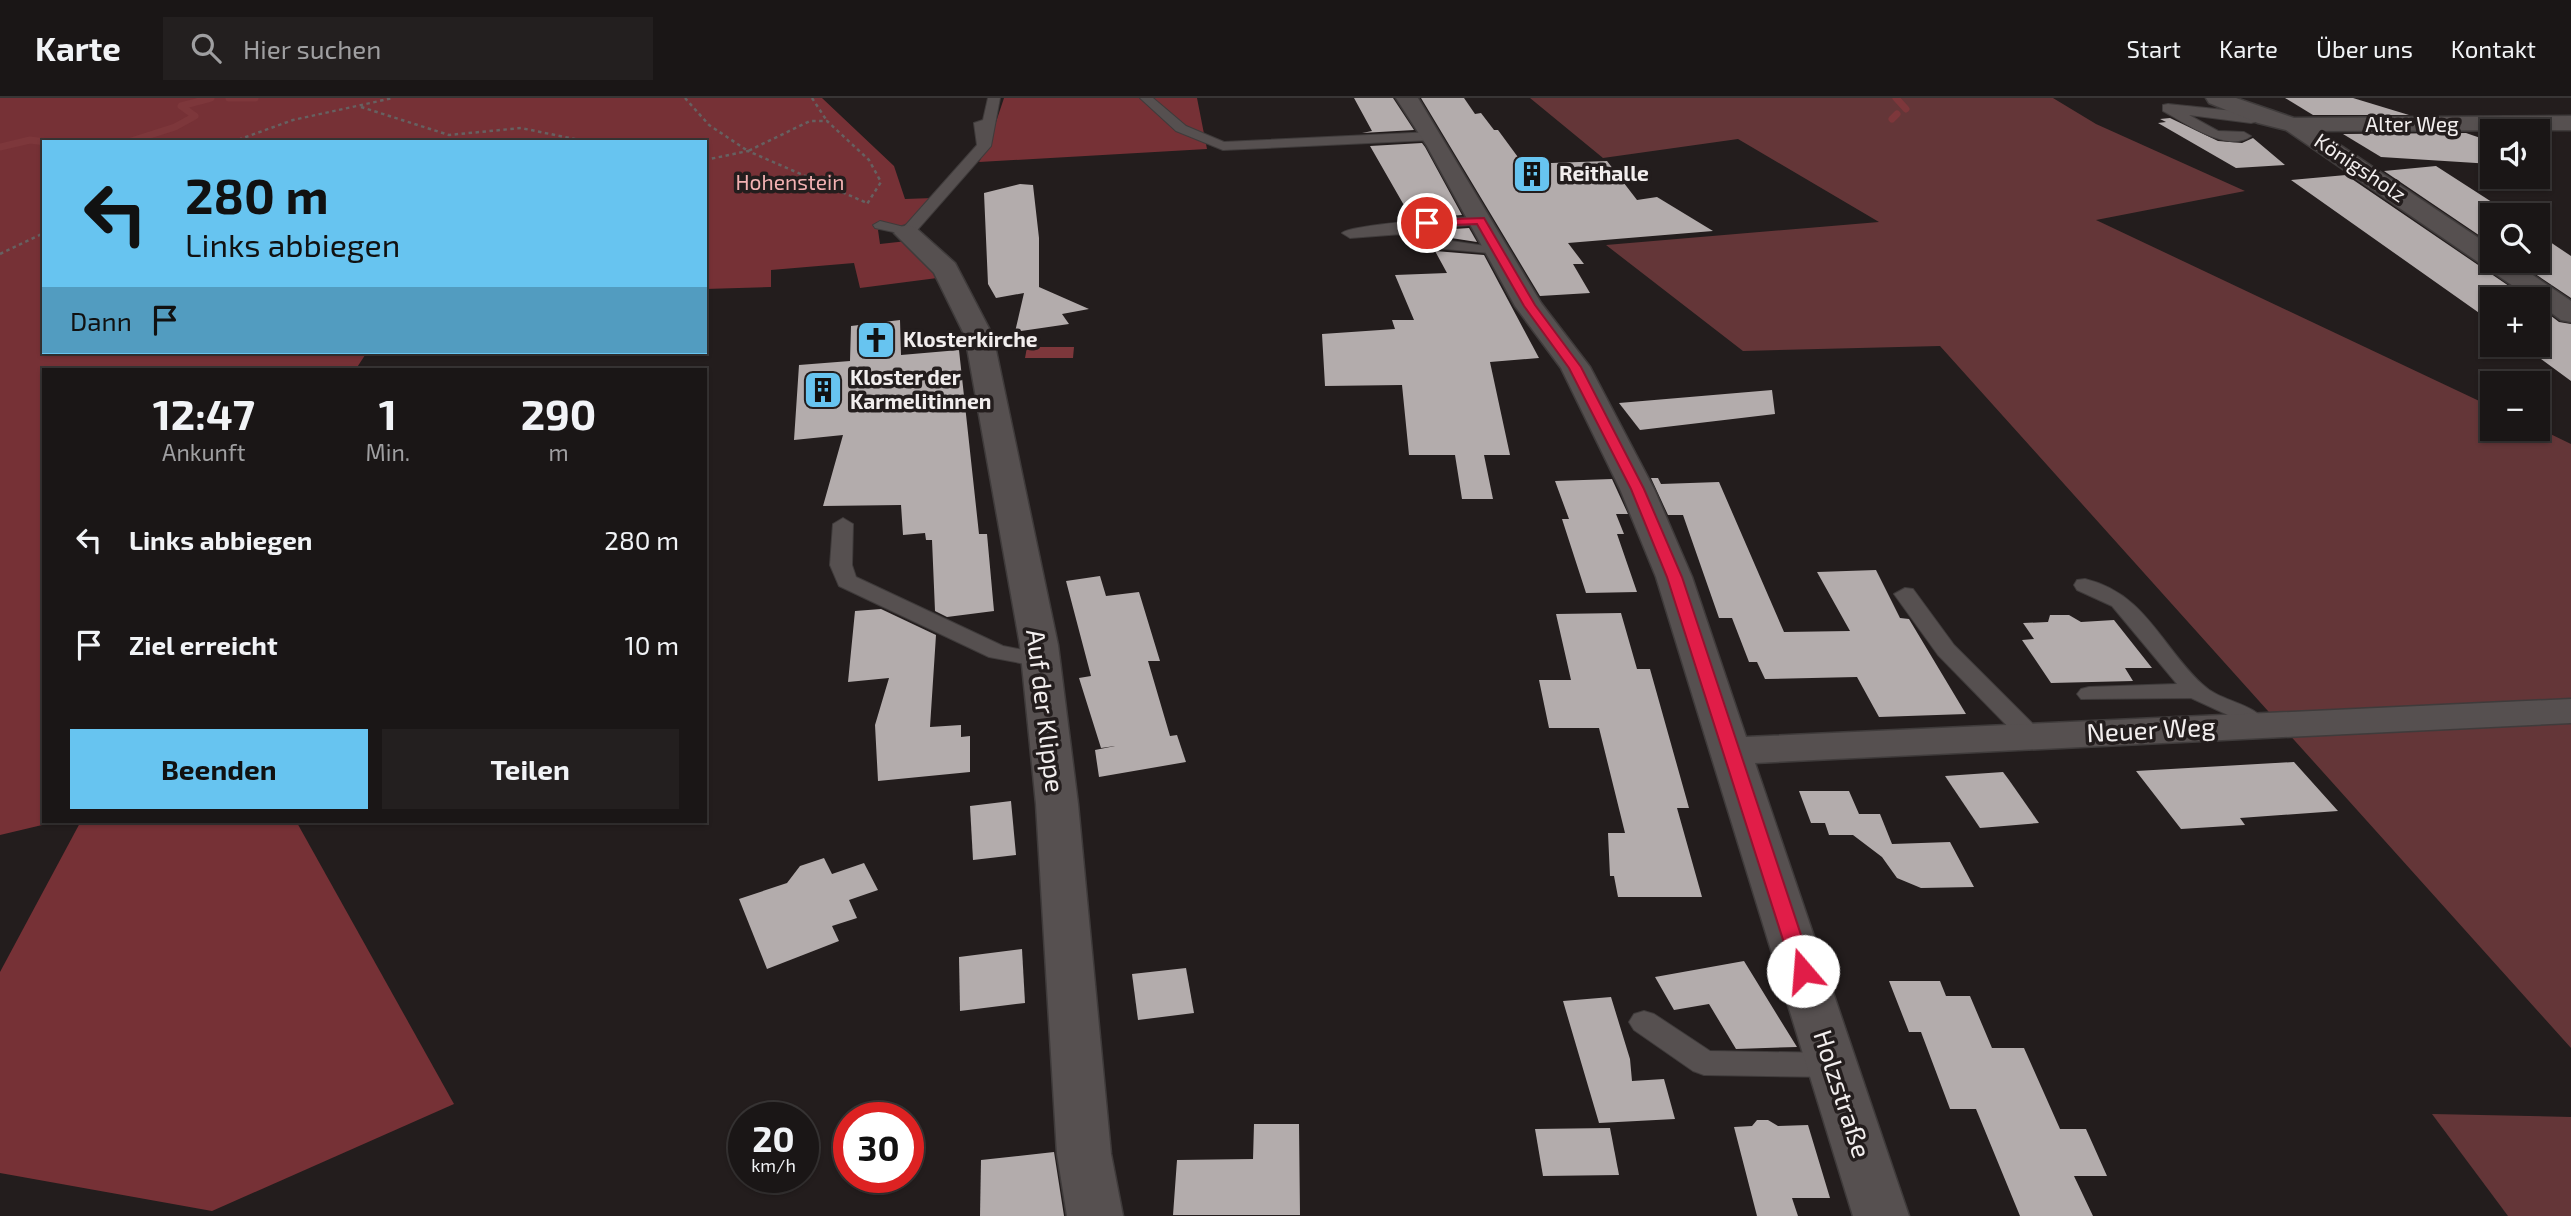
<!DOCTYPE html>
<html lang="de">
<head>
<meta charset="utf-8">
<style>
	body { margin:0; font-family:"Exo 2",sans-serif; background:#231f1f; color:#f1f3f6; height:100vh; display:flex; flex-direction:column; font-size:26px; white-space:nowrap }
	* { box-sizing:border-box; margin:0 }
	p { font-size:23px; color:#9f9fa1 }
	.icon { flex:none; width:38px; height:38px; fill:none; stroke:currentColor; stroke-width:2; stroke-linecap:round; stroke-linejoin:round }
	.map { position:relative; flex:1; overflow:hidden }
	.sheet { position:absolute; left:42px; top:270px; width:665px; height:455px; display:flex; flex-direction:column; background:#1a1616; border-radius:0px; box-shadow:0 2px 5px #0004,0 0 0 2px #383535 }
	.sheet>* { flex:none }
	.top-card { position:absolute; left:42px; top:42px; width:665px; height:214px; border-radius:0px; box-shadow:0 2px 5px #0004,0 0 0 2px #383535; background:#67c4f0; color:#111; overflow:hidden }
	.fabs { position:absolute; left:2480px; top:21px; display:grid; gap:14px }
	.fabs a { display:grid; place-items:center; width:70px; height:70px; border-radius:0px; background:#1a1616; box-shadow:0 2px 5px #0004,0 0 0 2px #383535; font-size:35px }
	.speed { position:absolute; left:728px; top:1004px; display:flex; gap:14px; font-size:35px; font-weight:700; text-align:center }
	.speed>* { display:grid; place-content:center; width:91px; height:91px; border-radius:50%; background:#1a1616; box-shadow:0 2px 5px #0004,0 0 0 2px #383535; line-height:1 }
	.speed small { font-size:18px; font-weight:400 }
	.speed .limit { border:10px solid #d22; background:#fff; color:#111 }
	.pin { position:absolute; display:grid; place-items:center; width:60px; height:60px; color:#fff; margin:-30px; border:4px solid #fff; border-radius:50%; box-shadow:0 2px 7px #0007 }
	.me { position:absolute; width:77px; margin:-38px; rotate:342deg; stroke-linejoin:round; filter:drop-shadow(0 0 5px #0008) }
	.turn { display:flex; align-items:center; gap:24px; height:147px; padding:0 28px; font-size:32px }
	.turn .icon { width:91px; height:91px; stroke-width:2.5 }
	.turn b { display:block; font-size:49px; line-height:60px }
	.then { display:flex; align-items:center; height:66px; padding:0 28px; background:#0003; gap:14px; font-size:26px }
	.eta { display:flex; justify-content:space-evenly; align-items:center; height:119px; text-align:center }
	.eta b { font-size:42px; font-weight:700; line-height:49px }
	.button { display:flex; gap:14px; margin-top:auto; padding:14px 28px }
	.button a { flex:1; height:80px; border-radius:0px; background:#67c4f0; color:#111; font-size:28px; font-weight:700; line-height:80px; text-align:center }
	.button a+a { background:#231f1f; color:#f1f3f6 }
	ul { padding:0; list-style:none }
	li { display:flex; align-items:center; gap:21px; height:105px; padding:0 28px }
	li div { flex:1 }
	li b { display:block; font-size:26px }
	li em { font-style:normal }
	header { display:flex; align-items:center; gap:42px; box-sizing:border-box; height:98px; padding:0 35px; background:#1a1616; border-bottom:2px solid #383535 }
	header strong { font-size:33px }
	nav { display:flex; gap:38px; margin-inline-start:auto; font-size:24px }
	.search { width:490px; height:63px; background:#231f1f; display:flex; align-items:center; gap:18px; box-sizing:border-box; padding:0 24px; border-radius:0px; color:#9f9fa1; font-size:26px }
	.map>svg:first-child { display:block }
</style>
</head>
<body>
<header>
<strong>Karte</strong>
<div class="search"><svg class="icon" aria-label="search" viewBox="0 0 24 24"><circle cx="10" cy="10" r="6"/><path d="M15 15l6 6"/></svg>Hier suchen</div>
<nav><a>Start</a><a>Karte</a><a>Über uns</a><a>Kontakt</a></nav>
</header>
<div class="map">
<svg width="2571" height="1118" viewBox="0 0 2571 1118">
	<rect width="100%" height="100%" fill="#231d1d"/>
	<!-- green -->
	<g fill="#643638">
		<path d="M 1530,0 L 2053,0 L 2096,26 L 2245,93 L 2096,122 L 2492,309 L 2492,331 L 2538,330 L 2571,346 L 2571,950 L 1940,248 L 1743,253 L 1606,147 L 1879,124 L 1738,41 L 1603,60 Z"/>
		<path d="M 2432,1016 L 2571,1019 L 2571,1118 L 2508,1118 Z"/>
	</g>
	<!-- forest -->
	<g fill="#763136">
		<path d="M 0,0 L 822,0 L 894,68 L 905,101 L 933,100 L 906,129 L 878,132 L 880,146 L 907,143 L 945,179 L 860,190 L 854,165 L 771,172 L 771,189 L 705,191 L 705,44 L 44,44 L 44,254 L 367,254 L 356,271 L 44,271 L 44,723 L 59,723 L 0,737 Z"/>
		<path d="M 1004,0 L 1197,0 L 1207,51 L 979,64 L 988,48 Z"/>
		<path d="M 81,723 L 296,723 L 454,1006 L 212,1113 L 0,1075 L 0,874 Z"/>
	</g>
	<!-- water -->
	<path fill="#7d373b" d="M 1027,249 L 1074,249 L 1073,260 L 1025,260 Z"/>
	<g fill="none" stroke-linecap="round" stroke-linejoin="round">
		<!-- stream -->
		<g stroke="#7d373b" stroke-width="7">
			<path d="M 229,0 L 255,0"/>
			<path d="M 1896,0 L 1906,11"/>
			<path d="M 1892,21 L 1897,16"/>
			<path d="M 128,44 L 175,29 L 195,18 L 181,8 L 211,0"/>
			<path d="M 0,49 L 30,42 L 45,44"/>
		</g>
	</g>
	<!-- building -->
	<g fill="#b3acac">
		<path d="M 1354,0 L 1393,0 L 1414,32 L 1362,35 L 1372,33 Z"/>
		<path d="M 1421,0 L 1464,0 L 1475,16 L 1481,15 L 1494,32 L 1498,32 L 1523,66 L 1607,63 L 1637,102 L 1657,99 L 1713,133 L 1568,145 L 1584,166 L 1573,166 L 1590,195 L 1540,198 Z"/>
		<path d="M 2285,0 L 2353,0 L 2409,17 L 2313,17 Z"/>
		<path d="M 2170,20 L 2218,43 L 2242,45 L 2253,40 L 2285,67 L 2236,70 L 2158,25 L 2166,24 L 2160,21 Z"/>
		<path d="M 2466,35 L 2492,44 L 2492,66 L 2381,59 L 2343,36 Z"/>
		<path d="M 1422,45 L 1425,49 L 1462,117 L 1417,120 L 1411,109 L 1405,109 L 1370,48 Z"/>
		<path d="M 2436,68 L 2512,117 L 2492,117 L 2492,146 L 2384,73 Z"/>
		<path d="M 2346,77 L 2528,201 L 2492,201 L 2492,224 L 2291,82 Z"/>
		<path d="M 1020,86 L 1033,87 L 1039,140 L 1039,189 L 1089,211 L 1062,216 L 1069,226 L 1015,234 L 1024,195 L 996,200 L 988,186 L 984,95 Z"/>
		<path d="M 1469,130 L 1477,144 L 1438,138 L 1425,133 Z"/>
		<path d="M 2538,136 L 2571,158 L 2571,200 L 2516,163 L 2538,163 Z"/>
		<path d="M 1435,153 L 1484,157 L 1539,260 L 1490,264 L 1510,357 L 1484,357 L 1493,401 L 1462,401 L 1455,357 L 1409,357 L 1402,287 L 1325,288 L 1322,236 L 1395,231 L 1392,222 L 1414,222 L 1395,177 L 1447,175 Z"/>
		<path d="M 2538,208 L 2559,224 L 2571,226 L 2571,283 L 2522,247 L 2538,247 Z"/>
		<path d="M 900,222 L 901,257 L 959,252 L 979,436 L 987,436 L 994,513 L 947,519 L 935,513 L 932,442 L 926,442 L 925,435 L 903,437 L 901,407 L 823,408 L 843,337 L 794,342 L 799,267 L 850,263 L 851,228 Z"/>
		<path d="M 1772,292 L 1775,316 L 1640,332 L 1619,305 Z"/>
		<path d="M 1651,380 L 1658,380 L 1661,386 L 1719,384 L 1784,534 L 1850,533 L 1817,474 L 1876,472 L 1900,520 L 1909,521 L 1966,616 L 1879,619 L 1857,579 L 1765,581 L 1757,564 L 1749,564 L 1732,520 L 1719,520 L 1683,417 L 1668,417 Z"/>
		<path d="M 1612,381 L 1628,416 L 1616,416 L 1624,436 L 1617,436 L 1637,494 L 1586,495 L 1562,421 L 1569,421 L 1555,383 Z"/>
		<path d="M 1100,478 L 1106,498 L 1139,494 L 1160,563 L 1148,563 L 1170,638 L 1177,637 L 1186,664 L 1099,679 L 1095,652 L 1115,648 L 1101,650 L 1079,580 L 1091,578 L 1066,483 Z"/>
		<path d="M 881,511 L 936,537 L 930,629 L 961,627 L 961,639 L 970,638 L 970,674 L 878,683 L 875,627 L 889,580 L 848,584 L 855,513 Z"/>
		<path d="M 1621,515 L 1637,571 L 1650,571 L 1689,710 L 1677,710 L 1702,799 L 1618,799 L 1614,778 L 1610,778 L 1608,735 L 1625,735 L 1599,630 L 1549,630 L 1539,582 L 1571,582 L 1556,516 Z"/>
		<path d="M 2050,517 L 2069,517 L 2081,524 L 2114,522 L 2152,570 L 2125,570 L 2133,583 L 2051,585 L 2022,542 L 2034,541 L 2023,525 L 2048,524 Z"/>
		<path d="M 2294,664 L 2338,713 L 2240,720 L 2245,727 L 2181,731 L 2136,673 Z"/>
		<path d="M 2003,674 L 2009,682 L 2039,725 L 1980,730 L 1945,678 Z"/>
		<path d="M 1799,693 L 1849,693 L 1859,716 L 1880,716 L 1892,746 L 1950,744 L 1974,789 L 1921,790 L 1897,780 L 1882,759 L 1853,737 L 1829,737 L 1825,725 L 1811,725 Z"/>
		<path d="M 1011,703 L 1016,757 L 973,762 L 970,708 Z"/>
		<path d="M 824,760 L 832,776 L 864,765 L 878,792 L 849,802 L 857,820 L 832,828 L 839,843 L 767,871 L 739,801 L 787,785 L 800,768 Z"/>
		<path d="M 1022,851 L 1025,905 L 960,913 L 959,859 Z"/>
		<path d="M 1744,863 L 1779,920 L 1797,949 L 1736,951 L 1709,906 L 1674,912 L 1655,879 Z"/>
		<path d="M 1186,870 L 1194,915 L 1138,922 L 1132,876 Z"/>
		<path d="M 1889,883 L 1940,883 L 1946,898 L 1970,898 L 1992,950 L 2024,950 L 2060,1031 L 2086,1031 L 2107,1078 L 2074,1078 L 2093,1118 L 2020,1118 L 1976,1011 L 1950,1011 L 1921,934 L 1909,934 Z"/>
		<path d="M 1611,899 L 1630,961 L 1632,983 L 1664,981 L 1675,1021 L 1599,1025 L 1563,903 Z"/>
		<path d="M 1757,1022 L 1768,1022 L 1778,1028 L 1808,1027 L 1830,1100 L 1792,1100 L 1798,1118 L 1757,1118 L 1734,1029 L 1752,1028 Z"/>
		<path d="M 1254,1026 L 1299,1026 L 1300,1117 L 1173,1117 L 1177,1062 L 1253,1061 Z"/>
		<path d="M 1610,1030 L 1619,1077 L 1543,1078 L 1535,1031 Z"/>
		<path d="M 1054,1054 L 1064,1118 L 980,1118 L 981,1062 Z"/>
	</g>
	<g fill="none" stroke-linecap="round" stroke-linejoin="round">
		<!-- lane casing -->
		<g stroke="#3f3b3b" stroke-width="2">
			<g id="lane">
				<path d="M 988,0 L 1000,0 L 991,48 L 912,138 L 875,130 L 873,127 L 880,123 L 904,129 L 977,47 L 974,25 L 983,22 Z"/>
				<path d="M 1140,0 L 1153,0 L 1186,28 L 1224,44 L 1432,34 L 1439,38 L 1432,42 L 1223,52 L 1176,33 Z"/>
				<path d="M 2168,6 C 2183,8 2267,15 2273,20 L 2251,25 L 2189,17 L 2218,33 L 2244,34 L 2251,38 C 2228,56 2184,24 2163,13 L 2163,7 Z"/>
				<path d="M 1480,119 L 1487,123 L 1485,126 L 1415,131 L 1437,141 L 1500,150 L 1500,156 L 1434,150 L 1402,136 L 1350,140 L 1342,135 C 1352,126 1459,119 1480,119 Z"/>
				<path d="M 843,420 L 853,426 L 852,467 L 856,479 L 1003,548 L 1049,557 L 1052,562 L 1049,567 L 1041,569 L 989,559 L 839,488 L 830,467 L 833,426 Z"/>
				<path d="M 2085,481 C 2145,495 2161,548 2202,586 C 2221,605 2253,603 2269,627 L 2265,632 L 2249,632 L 2241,623 L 2191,600 L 2081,601 L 2077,596 L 2081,591 L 2089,589 L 2177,586 L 2112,508 L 2077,492 L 2074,487 L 2077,482 Z"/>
				<path d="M 1905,490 L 1913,491 L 1954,547 L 2039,632 L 2042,637 L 2039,642 L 2021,642 L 1938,557 L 1894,496 Z"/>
				<path d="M 1644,913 L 1654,916 L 1710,953 L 1833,955 L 1844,959 L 1848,967 L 1844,975 L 1833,979 L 1704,977 L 1693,973 L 1634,932 L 1629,924 L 1634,916 Z"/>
			</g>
		</g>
		<!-- street casing -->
		<g stroke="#3f3b3b" stroke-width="3">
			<g id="street">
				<path d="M 1396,0 L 1418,0 L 1541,205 L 1590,269 L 1654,391 L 1692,479 L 1746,639 L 2571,601 L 2571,625 L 1755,665 L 1909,1118 L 1853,1118 L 1656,479 L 1620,391 L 1561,270 L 1515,208 L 1427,48 Z"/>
				<path d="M 2206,0 L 2236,0 L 2294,20 L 2571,18 L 2571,32 L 2319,33 L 2492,149 L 2492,163 L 2512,163 L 2571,203 L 2571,224 L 2561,222 L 2538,205 L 2538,201 L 2532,201 L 2286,32 L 2258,25 L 2209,5 Z"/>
				<path d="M 907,127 L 916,130 L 955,165 L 993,238 L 1058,547 L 1078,706 L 1111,1056 L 1123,1118 L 1067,1118 L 1057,1056 L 1036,706 L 1020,547 L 965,238 L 934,175 L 894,135 L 898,130 Z"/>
			</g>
		</g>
		<!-- path -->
		<g stroke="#666161" stroke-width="2.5" stroke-dasharray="3.5 3.5" stroke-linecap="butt">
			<path d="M 685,0 L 709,27 L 748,53 L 810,23 L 827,23 L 869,62 L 881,84 L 867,106"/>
			<path d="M 812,0 L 827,23"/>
			<path d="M 361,9 L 449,37 L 521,30 L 589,44"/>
			<path d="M 232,44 L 293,22 L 393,0"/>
			<path d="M 705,62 L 748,53 L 867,105"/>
			<path d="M 0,156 L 44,135"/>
		</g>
		<!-- lane -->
		<use href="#lane" fill="#565050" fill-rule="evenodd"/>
		<!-- street -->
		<use href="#street" fill="#565050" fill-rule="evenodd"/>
	</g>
	<!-- route -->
	<path fill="#e11d48" stroke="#92132f" stroke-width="2" d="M 1484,120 L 1535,207 L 1581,269 L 1644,391 L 1682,479 L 1813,873 L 1810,878 L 1803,880 L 1793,873 L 1667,479 L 1631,391 L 1569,270 L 1524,208 L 1477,126 L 1427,128 L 1422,125 L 1427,122 Z"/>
	<!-- icons -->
	<defs>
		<g id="building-square" transform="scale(2.0125)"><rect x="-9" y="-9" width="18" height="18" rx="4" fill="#67c4f0" stroke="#231d1d"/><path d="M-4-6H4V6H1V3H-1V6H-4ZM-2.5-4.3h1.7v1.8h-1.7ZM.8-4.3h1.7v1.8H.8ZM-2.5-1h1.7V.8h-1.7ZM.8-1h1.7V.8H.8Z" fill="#111"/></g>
		<g id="church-square" transform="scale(2.0125)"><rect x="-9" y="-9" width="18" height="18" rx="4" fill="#67c4f0" stroke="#231d1d"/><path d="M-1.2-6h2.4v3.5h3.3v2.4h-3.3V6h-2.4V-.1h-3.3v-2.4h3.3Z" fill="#111"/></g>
	</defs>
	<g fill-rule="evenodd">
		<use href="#building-square" x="1532" y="76"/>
		<use href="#church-square" x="876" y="242"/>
		<use href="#building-square" x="823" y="292"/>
	</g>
	<g text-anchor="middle" stroke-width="7" stroke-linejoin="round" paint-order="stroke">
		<!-- far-street labels -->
		<g font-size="21" fill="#f2eeee" stroke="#231d1d">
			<text x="2412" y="34">Alter Weg</text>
			<text transform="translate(2360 70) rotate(34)" y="7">Königsholz</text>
		</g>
		<!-- far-poi labels -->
		<g font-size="21" font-weight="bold" fill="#f2eeee" stroke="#231d1d" text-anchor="start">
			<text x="1559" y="83">Reithalle</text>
			<text x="903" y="249">Klosterkirche</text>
			<text x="850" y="287">Kloster der<tspan x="850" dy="24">Karmelitinnen</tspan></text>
		</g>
		<!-- far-park labels -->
		<g font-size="21" fill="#f2b1b2" stroke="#231d1d">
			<text x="790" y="92">Hohenstein</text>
		</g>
		<!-- street labels -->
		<g font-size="26" fill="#f2eeee" stroke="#231d1d">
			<text transform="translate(1045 613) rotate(83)" y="9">Auf der Klippe</text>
			<text transform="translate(2151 632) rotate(-3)" y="9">Neuer Weg</text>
			<text transform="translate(1842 996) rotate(72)" y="9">Holzstraße</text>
		</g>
	</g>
</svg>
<div class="fabs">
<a><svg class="icon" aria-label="sound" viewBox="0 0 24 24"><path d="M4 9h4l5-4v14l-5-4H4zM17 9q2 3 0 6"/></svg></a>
<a><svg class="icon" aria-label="search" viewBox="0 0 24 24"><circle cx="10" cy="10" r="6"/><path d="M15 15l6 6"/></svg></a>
<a>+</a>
<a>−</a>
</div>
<div class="speed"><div>20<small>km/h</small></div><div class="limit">30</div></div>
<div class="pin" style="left:1427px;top:125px;background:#d93025"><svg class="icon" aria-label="arrive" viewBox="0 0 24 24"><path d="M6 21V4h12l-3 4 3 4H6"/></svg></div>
<svg class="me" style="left:1803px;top:873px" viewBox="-20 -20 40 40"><circle r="19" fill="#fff"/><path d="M0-13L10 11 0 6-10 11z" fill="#e11d48"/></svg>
<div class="top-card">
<div class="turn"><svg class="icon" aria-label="left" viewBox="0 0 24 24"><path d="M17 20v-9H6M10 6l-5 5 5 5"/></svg><div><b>280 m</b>Links abbiegen</div></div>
<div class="then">Dann<svg class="icon" aria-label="arrive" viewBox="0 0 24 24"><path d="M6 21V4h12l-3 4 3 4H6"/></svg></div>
</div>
<section class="sheet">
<div class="eta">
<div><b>12:47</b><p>Ankunft</p></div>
<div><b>1</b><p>Min.</p></div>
<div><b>290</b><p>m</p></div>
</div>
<ul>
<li><svg class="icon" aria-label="left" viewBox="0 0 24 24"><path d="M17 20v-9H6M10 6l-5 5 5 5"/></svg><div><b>Links abbiegen</b></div><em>280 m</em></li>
<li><svg class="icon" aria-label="arrive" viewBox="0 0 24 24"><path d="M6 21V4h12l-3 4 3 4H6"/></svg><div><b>Ziel erreicht</b></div><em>10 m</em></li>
</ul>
<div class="button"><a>Beenden</a><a>Teilen</a></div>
</section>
</div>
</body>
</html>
